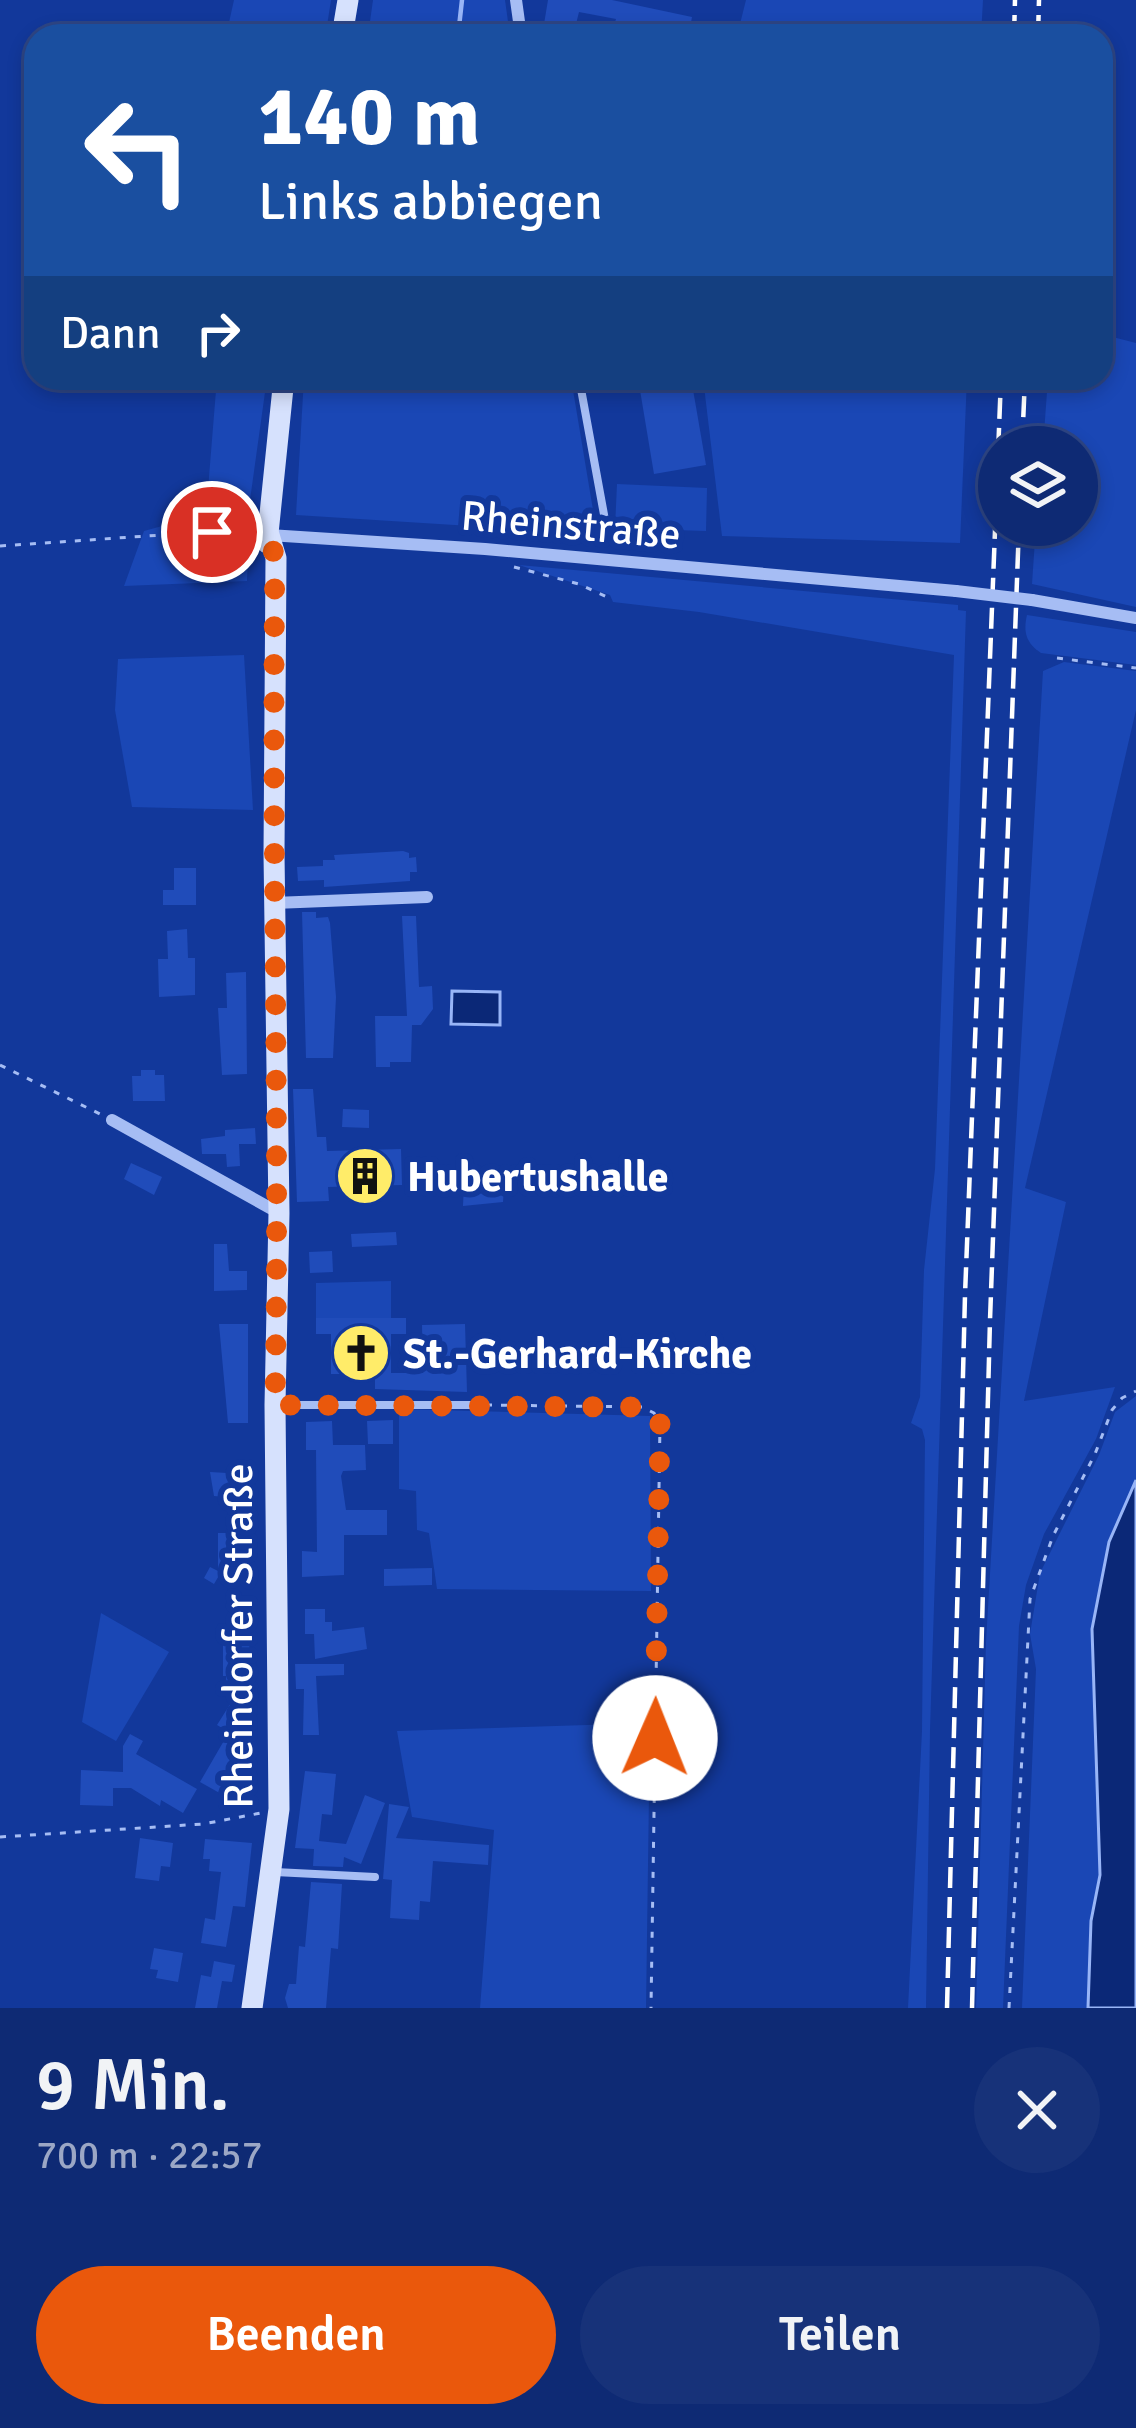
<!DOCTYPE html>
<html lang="de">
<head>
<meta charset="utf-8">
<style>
	body { margin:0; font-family:Signika,sans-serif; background:#173279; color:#f1f3f6; height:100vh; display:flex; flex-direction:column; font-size:45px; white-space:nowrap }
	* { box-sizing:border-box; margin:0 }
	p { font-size:39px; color:#9ba7c5 }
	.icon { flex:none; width:66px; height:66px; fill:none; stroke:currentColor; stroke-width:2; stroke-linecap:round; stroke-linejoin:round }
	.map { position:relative; height:2008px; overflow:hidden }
	.drawer { display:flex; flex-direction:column; background:#0e2a74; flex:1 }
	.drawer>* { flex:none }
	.hud { position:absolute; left:24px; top:24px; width:1089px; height:366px; border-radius:36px; box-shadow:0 6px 18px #0003,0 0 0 3px #2e4686; background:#1a4fa0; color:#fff; overflow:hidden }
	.tools { position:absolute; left:978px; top:426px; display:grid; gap:24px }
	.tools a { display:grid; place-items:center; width:120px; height:120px; border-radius:50%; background:#0e2a74; box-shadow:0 6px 18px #0003,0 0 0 3px #2e4686; font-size:60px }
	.pin { position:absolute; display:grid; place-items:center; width:102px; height:102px; color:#fff; margin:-51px; border:6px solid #fff; border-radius:50%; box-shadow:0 3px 12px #0007 }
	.me { position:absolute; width:132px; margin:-66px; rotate:1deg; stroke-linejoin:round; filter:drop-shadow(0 0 9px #0008) }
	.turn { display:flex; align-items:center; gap:42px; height:252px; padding:0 36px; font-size:54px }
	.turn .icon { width:156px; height:156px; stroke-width:2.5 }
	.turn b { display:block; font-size:84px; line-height:102px }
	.then { display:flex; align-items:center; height:114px; padding:0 36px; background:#0003; gap:24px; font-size:45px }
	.round { display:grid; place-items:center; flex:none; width:126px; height:126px; border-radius:63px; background:#173279 }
	.head { display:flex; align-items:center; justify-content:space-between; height:204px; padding:0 36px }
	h1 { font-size:72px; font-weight:600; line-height:90px }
	.primary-button { display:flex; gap:24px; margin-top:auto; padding:24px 36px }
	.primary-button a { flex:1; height:138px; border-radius:72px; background:#ea580c; color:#fff; font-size:48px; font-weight:600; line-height:138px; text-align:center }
	.primary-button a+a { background:#173279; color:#f1f3f6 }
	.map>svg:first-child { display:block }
</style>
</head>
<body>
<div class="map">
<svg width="1136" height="2008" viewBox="0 0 1136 2008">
	<rect width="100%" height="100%" fill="#12389b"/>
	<!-- green -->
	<g fill="#1a47b5">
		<path d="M 234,0 L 331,0 L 326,32 L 324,36 L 226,36 Z"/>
		<path d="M 373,0 L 505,0 L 510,36 L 368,36 Z"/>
		<path d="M 746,0 L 983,0 L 981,36 L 737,36 Z"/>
		<path d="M 1101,334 L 1136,343 L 1136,607 L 1032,584 L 1036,525 L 1077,525 L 1077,447 L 1043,447 L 1048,378 L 1101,378 Z"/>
		<path d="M 217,378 L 267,378 L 250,500 L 247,581 L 124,586 L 144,531 L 206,514 Z"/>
		<path d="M 304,378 L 571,378 L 597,534 L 296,515 Z"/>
		<path d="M 703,378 L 967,378 L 960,543 L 722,536 Z"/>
		<path d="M 617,484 L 707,488 L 706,531 L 615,528 Z"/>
		<path d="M 519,565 L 958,605 L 958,610 L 966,611 L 930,1730 L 926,2008 L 908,2008 L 922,1731 L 925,1440 L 922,1429 L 911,1423 L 920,1397 L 924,1270 L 935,1169 L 954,655 L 699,612 L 613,602 L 610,595 Z"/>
		<path d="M 1027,615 L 1136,632 L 1136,665 L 1041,653 C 1026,643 1023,632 1027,615 Z"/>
		<path d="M 244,655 L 253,810 L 132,807 L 115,710 L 118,659 Z"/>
		<path d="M 1064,662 L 1136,671 L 1136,710 L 1025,1188 L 1066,1202 L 1024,1401 L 1115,1387 L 1096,1439 L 1044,1534 L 1026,1585 L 1019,1626 L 1003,2008 L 976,2008 L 986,1642 L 1043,671 Z"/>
		<path d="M 391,1281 L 391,1318 L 316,1318 L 316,1283 Z"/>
		<path d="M 1136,1396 L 1136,1480 L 1109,1542 L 1100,1875 L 1091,1921 L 1088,2008 L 1022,2008 L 1036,1669 L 1030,1634 L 1040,1573 L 1099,1455 L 1115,1412 Z"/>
		<path d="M 399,1409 L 650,1416 L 651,1591 L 437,1589 L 429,1533 L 417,1530 L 416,1491 L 399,1489 Z"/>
		<path d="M 101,1613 L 169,1652 L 116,1741 L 82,1722 Z"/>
		<path d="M 650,1723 L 646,2008 L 480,2008 L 494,1830 L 412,1817 L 397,1731 Z"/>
	</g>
	<!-- water -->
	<g fill="#0b2877" stroke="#98b5f7" stroke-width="3">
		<path d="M 452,991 L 500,992 L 500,1025 L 451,1024 Z"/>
		<path d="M 1136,1480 L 1136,2008 L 1088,2008 L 1091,1921 L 1100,1875 L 1092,1629 L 1109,1542 Z"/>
	</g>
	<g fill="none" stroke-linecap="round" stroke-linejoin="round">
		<!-- stream -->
		<path stroke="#98b5f7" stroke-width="4.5" d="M 458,36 L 462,0"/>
	</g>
	<!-- building -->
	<g fill="#204cba">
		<path d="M 548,0 L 612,0 L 692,17 L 689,33 L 638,23 L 634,36 L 611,36 L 616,19 L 579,12 L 573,36 L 542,36 Z"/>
		<path d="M 638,378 L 691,378 L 706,465 L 654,474 Z"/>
		<path d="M 403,851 L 409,853 L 409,858 L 416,857 L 417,872 L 410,872 L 410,881 L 324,887 L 324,880 L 298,881 L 297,867 L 323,866 L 323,860 L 335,860 L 334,855 Z"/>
		<path d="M 174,868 L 196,868 L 196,905 L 163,905 L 163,890 L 174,890 Z"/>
		<path d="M 302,912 L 316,912 L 316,918 L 328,917 L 330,923 L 336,997 L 333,1058 L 306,1058 Z"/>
		<path d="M 402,916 L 416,916 L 419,987 L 432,986 L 433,1009 L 421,1025 L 412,1025 L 411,1062 L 390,1062 L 390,1067 L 376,1067 L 375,1016 L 407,1016 Z"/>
		<path d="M 187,929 L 188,958 L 195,958 L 195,995 L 159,997 L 158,959 L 168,959 L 167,931 Z"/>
		<path d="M 246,972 L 247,1074 L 222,1075 L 218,1008 L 227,1008 L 226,973 Z"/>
		<path d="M 141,1070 L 155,1070 L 155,1075 L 164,1075 L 165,1101 L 133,1101 L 132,1076 L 141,1076 Z"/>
		<path d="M 293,1089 L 313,1089 L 317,1137 L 326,1137 L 327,1151 L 401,1149 L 402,1185 L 328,1187 L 329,1201 L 297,1202 Z"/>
		<path d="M 343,1109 L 369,1110 L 369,1128 L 342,1127 Z"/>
		<path d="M 255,1128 L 256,1144 L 239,1144 L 240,1166 L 227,1167 L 226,1154 L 202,1154 L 201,1139 L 225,1136 L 225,1130 Z"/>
		<path d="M 131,1163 L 162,1177 L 154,1195 L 124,1179 Z"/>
		<path d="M 464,1184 L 504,1185 L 503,1202 L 463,1206 Z"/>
		<path d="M 396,1232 L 397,1245 L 352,1247 L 351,1234 Z"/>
		<path d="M 214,1244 L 227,1244 L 229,1271 L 247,1271 L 247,1290 L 214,1291 Z"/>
		<path d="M 332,1251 L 333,1272 L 310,1273 L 309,1252 Z"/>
		<path d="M 316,1318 L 406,1318 L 406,1334 L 391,1334 L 391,1373 L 423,1373 L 422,1325 L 465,1324 L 467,1392 L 375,1389 L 375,1374 L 331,1374 L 331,1334 L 316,1334 Z"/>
		<path d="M 219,1324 L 248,1324 L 248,1423 L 228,1423 Z"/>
		<path d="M 393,1420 L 393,1444 L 368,1444 L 367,1421 Z"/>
		<path d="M 332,1421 L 333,1445 L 365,1445 L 366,1470 L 343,1471 L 341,1476 L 346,1510 L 387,1510 L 387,1535 L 344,1535 L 344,1575 L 302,1577 L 302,1551 L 317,1552 L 316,1450 L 306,1450 L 306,1422 Z"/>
		<path d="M 210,1472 L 244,1474 L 244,1482 L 247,1477 L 243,1564 L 230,1564 L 230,1557 L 214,1584 L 204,1578 L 210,1567 L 218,1571 L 218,1533 L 228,1533 L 228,1510 L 235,1498 L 214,1496 Z"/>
		<path d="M 432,1568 L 432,1585 L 384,1586 L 384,1569 Z"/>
		<path d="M 248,1596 L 250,1676 L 240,1676 L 240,1721 L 257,1730 L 238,1765 L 249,1771 L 232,1800 L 200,1782 L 229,1732 L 217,1725 L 234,1698 L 227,1696 L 226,1676 L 223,1676 L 223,1636 L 234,1636 L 232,1597 Z"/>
		<path d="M 305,1609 L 325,1609 L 325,1622 L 332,1622 L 332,1631 L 364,1627 L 367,1649 L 315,1659 L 314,1634 L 305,1634 Z"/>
		<path d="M 295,1664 L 344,1664 L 344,1675 L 316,1676 L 319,1735 L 303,1735 L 304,1689 L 296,1689 Z"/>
		<path d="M 130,1734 L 143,1741 L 136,1754 L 197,1789 L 183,1813 L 161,1800 L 160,1806 L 131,1788 L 113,1788 L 113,1806 L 80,1805 L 81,1770 L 123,1772 L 123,1746 Z"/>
		<path d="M 305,1771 L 336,1774 L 332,1815 L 322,1814 L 319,1841 L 346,1844 L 365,1795 L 385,1803 L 361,1864 L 344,1857 L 343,1867 L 313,1866 L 314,1849 L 295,1848 Z"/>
		<path d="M 389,1804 L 409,1807 L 396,1838 L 489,1845 L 488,1865 L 433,1861 L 430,1902 L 420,1901 L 419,1920 L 390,1918 L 392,1880 L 383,1879 Z"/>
		<path d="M 140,1838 L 173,1843 L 170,1867 L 161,1866 L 159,1881 L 135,1878 Z"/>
		<path d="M 205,1839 L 252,1843 L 245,1907 L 233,1906 L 226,1947 L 201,1943 L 205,1918 L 215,1920 L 221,1872 L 209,1871 L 210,1859 L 203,1859 Z"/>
		<path d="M 311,1882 L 342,1884 L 338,1949 L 331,1948 L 326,2008 L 288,2008 L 285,1998 L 289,1984 L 296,1984 L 299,1946 L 305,1947 Z"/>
		<path d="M 154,1948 L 183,1953 L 178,1982 L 156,1978 L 158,1970 L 150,1969 Z"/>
		<path d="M 214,1961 L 235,1965 L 232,1982 L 222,1981 L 217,2008 L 195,2008 L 201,1975 L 211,1977 Z"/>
	</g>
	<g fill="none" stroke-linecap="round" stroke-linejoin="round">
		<!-- path -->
		<g stroke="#a6bdf4" stroke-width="3" stroke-dasharray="6 9" stroke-linecap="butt">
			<path d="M 0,546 L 250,529"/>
			<path d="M 514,567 L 579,584 L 609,598"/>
			<path d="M 1057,658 L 1136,668"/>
			<path d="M 0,1065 L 100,1114"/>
			<path d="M 486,1405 L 642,1407 L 654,1413 L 660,1423 L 651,2008"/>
			<path d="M 0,1837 L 203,1824 L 261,1813"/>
			<path d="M 1009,2008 L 1030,1599 L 1053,1536 L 1095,1454 L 1112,1410 L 1122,1398 L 1136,1391"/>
		</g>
		<!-- service -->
		<g stroke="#a6bdf4" stroke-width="8">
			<path d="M 579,378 L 605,520"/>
			<path d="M 276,1405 L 475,1405"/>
			<path d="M 275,1872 L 375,1877"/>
		</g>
		<!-- minor -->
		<g stroke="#a6bdf4" stroke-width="12">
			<path d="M 516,0 L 521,36"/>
			<path d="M 269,535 L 485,549 L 956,591"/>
			<path d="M 1032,600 L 1136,618"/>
			<path d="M 274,903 L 427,897"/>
			<path d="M 112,1120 L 279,1213"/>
		</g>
		<!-- secondary -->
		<g stroke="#d6e1fd" stroke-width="21">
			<path d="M 342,36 L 348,0"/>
			<path d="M 267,543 L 284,378"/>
			<path d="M 252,2008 L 279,1809 L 275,1405 L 279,1213 L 274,854 L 276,558 L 269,535"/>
		</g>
		<!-- rail -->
		<g stroke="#fff" stroke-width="4.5" stroke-dasharray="21 9" stroke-linecap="butt">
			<path d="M 1014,36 L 1015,0"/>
			<path d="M 1038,36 L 1039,0"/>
			<path d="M 1022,447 L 1025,378"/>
			<path d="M 947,2008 L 965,1295 L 1001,378"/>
			<path d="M 972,2008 L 990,1320 L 1019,525"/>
		</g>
		<!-- minor-bridge -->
		<path stroke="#a6bdf4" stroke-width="12" d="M 956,591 L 1032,600"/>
	</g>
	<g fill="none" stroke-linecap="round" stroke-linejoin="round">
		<!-- route -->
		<path stroke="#ea580c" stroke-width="21" stroke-dasharray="0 37.8" d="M 212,532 L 254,528 L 269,535 L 275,558 C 271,840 280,1122 275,1405 L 642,1407 L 654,1412 L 660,1423 L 655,1738"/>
	</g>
	<!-- icons -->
	<defs>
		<g id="building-disc" transform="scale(3)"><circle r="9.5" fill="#ffec69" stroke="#12389b"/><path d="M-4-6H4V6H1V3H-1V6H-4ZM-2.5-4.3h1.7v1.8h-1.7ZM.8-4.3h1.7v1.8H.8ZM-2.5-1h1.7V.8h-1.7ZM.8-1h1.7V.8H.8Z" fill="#111"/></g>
		<g id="church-disc" transform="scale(3)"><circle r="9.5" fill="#ffec69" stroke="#12389b"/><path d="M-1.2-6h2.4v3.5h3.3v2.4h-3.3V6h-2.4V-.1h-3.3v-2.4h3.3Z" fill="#111"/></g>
	</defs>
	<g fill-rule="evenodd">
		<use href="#building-disc" x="365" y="1176"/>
		<use href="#church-disc" x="361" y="1353"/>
	</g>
	<g text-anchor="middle" stroke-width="12" stroke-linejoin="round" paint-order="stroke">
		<!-- street labels -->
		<g font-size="42" fill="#fff" stroke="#12389b">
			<text transform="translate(571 524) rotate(5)" y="15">Rheinstraße</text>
			<text transform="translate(237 1636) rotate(-90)" y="15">Rheindorfer Straße</text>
		</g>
		<!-- poi labels -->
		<g font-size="42" font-weight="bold" fill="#fff" stroke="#12389b" text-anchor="start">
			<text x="407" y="1191">Hubertushalle</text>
			<text x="403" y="1368">St.-Gerhard-Kirche</text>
		</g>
	</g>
</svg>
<div class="tools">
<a><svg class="icon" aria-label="layers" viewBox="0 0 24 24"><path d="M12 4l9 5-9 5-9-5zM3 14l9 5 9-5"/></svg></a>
</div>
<div class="pin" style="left:212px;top:532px;background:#d93025"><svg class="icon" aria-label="arrive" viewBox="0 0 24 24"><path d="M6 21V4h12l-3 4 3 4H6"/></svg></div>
<svg class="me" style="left:655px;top:1738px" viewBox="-20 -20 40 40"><circle r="19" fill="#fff"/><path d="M0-13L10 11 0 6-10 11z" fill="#ea580c"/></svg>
<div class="hud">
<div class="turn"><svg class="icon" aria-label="left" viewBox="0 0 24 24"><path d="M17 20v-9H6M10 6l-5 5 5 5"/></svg><div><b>140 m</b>Links abbiegen</div></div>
<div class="then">Dann<svg class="icon" aria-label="right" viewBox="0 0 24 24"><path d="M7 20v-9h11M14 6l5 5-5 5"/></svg></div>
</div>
</div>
<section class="drawer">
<div class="head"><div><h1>9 Min.</h1><p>700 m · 22:57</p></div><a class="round"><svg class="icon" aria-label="close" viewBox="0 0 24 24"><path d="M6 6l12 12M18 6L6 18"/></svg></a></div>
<div class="primary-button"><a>Beenden</a><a>Teilen</a></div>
</section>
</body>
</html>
